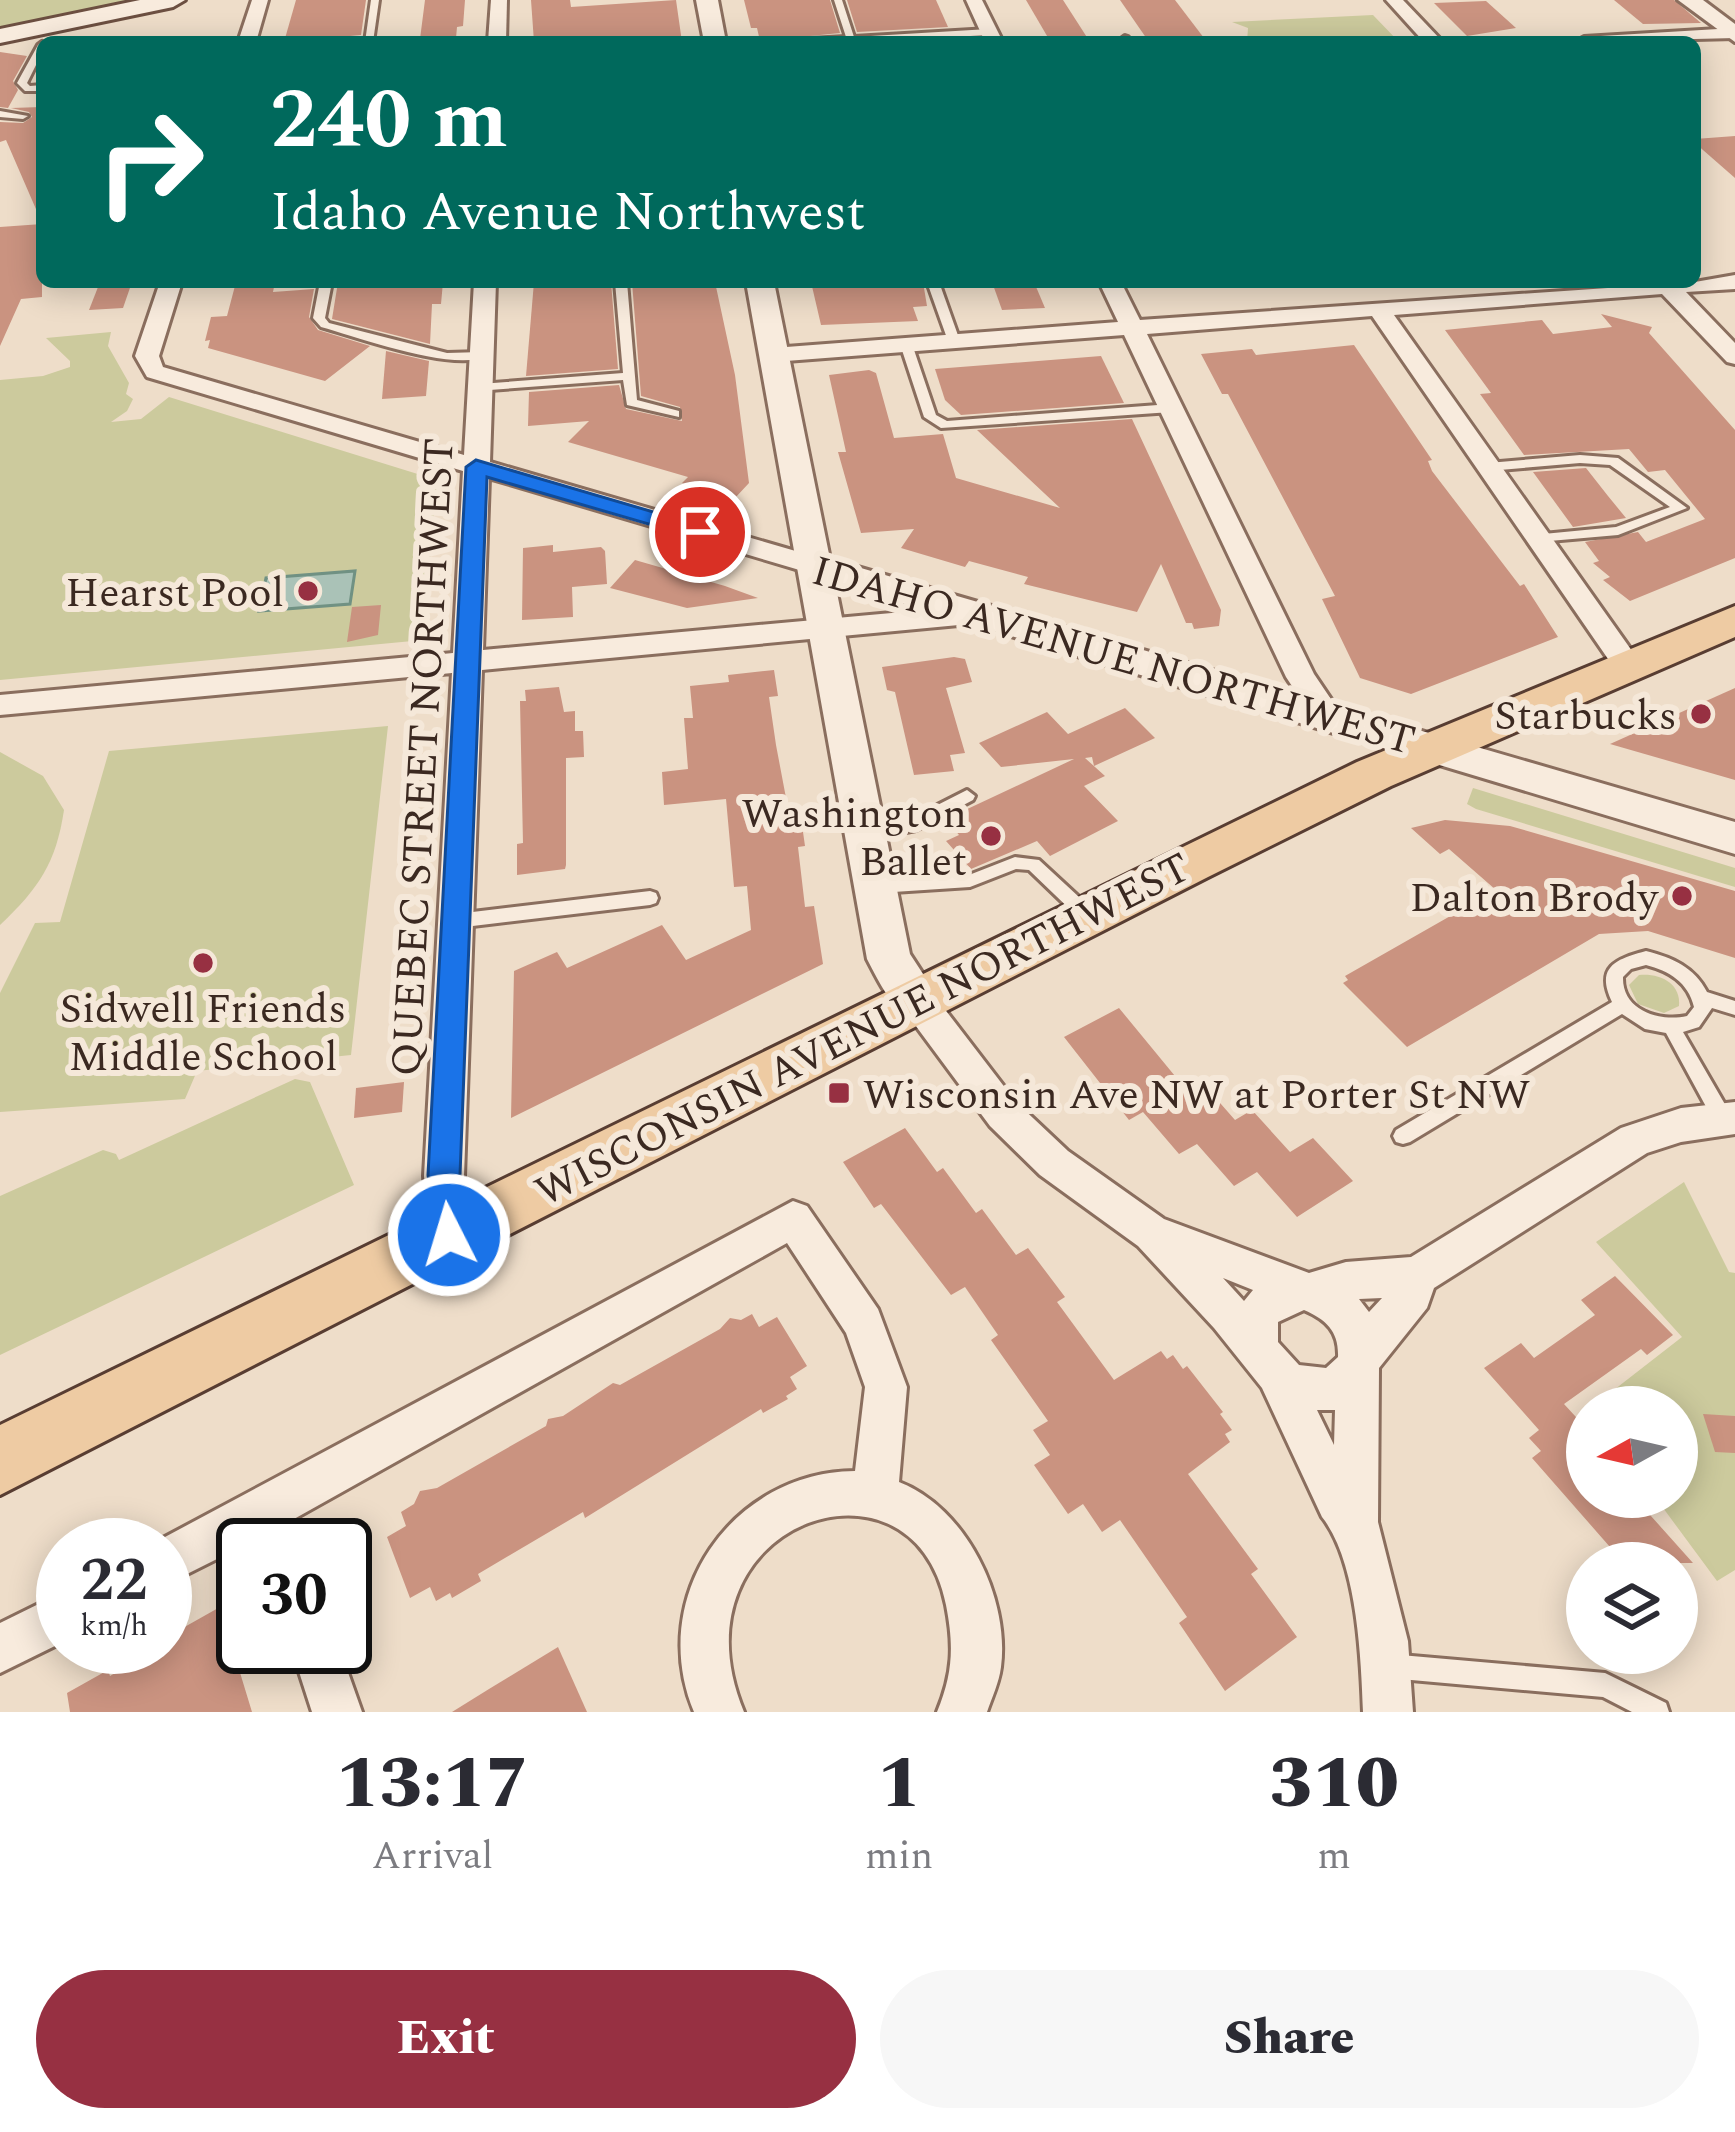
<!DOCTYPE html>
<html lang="en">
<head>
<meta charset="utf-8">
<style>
	body { margin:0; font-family:Spectral,serif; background:#f7f7f7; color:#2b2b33; height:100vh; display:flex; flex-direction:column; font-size:45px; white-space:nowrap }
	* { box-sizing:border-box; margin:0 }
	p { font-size:39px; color:#7c7c81 }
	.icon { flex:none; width:66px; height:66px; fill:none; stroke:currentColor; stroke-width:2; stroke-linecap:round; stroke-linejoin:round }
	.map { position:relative; height:1712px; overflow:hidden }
	.details { display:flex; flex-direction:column; background:#fff; flex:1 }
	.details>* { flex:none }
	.hud { position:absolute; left:36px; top:36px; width:1665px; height:252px; border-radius:18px; box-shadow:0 6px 30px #0003; background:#00695c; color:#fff; overflow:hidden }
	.needle { width:78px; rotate:262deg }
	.buttons { position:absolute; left:1566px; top:1386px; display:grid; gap:24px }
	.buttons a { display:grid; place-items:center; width:132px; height:132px; border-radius:50%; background:#fff; box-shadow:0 6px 30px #0003; font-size:60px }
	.speed { position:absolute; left:36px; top:1518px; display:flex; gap:24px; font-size:60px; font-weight:700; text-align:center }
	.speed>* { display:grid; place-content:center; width:156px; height:156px; border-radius:50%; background:#fff; box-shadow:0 6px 30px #0003; line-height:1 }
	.speed small { font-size:30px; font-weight:400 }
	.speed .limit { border:6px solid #111; border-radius:18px; background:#fff; color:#111 }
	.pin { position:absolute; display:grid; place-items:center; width:102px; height:102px; color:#fff; margin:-51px; border:6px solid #fff; border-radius:50%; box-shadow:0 3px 12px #0007 }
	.me { position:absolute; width:132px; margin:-66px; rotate:355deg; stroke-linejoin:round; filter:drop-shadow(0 0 9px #0008) }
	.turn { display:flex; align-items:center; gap:42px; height:252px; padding:0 36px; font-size:54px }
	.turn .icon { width:156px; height:156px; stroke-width:2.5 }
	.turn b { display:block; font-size:84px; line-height:102px }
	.eta { display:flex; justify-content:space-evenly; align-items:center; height:204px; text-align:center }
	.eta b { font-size:72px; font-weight:800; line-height:84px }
	.cta { display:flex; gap:24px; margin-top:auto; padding:24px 36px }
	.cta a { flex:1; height:138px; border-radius:72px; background:#973042; color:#fff; font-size:48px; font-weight:800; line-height:138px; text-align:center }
	.cta a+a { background:#f7f7f7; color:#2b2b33 }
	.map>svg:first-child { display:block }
</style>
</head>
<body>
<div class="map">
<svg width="1735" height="1712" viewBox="0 0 1735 1712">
	<rect width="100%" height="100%" fill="#eeddc9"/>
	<!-- green -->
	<g fill="#ccca9d">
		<path d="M 0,0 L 150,0 L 0,31 Z"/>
		<path d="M 1373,15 L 1399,42 L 1247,42 L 1248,28 L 1232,22 Z"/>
		<path d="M 111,332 L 108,346 L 129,383 L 126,394 L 133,399 L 127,411 L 111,422 L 141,419 L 169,397 L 437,480 L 423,640 L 0,680 L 0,380 L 43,376 L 70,367 L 70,361 L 46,338 Z"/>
		<path d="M 388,726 L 351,1055 L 197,1071 L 185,1099 L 0,1112 L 0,993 L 35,923 L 60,922 L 109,751 Z"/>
		<path d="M 0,752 L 43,776 L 64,810 C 56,863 39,888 0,925 Z"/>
		<path d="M 1473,788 L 1735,868 L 1735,887 L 1476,809 L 1467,804 Z"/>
		<path d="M 1639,975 C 1660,973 1681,983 1679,1006 L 1664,1013 L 1638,1004 L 1629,985 Z"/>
		<path d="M 295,1079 L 310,1082 L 354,1185 L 0,1355 L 0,1196 L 103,1150 L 116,1154 L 119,1160 Z"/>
		<path d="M 1684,1182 L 1729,1272 L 1735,1273 L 1735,1570 L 1717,1581 L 1655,1497 L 1677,1497 L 1677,1407 L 1592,1407 L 1682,1337 L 1596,1242 Z"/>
	</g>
	<!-- water -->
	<path fill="#aac2b7" stroke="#709183" stroke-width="3" d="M 355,571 L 350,604 L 259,611 L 266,578 Z"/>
	<!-- building -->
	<g fill="#ca9380">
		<path d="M 296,0 L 366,0 L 361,35 L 284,42 Z"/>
		<path d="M 425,0 L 465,0 L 463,26 L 457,27 L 456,38 L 420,39 Z"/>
		<path d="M 531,0 L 570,0 L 571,7 L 676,0 L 682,42 L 534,42 Z"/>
		<path d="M 744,0 L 830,0 L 840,33 L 760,41 L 757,28 L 751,28 Z"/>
		<path d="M 847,0 L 936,0 L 948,27 L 857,32 Z"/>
		<path d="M 1026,0 L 1063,0 L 1090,42 L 1050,41 Z"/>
		<path d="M 1120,0 L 1175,0 L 1207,42 L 1149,42 Z"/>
		<path d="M 1614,0 L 1674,0 L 1701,23 L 1643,24 Z"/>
		<path d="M 1486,1 L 1516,28 L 1467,36 L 1434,3 Z"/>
		<path d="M 0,52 L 27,56 L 13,81 L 18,90 L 8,108 L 0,107 Z"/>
		<path d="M 42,107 L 42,223 L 6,140 L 0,142 L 0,122 L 23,123 L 32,117 L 29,112 L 11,108 Z"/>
		<path d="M 1735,136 L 1735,178 L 1695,143 L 1695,139 Z"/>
		<path d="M 42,224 L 42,297 L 21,299 L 0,346 L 0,227 Z"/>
		<path d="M 100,282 L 132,282 L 123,308 L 89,310 Z"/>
		<path d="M 236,282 L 275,282 L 273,292 L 314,289 L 309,317 L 318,330 L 370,346 L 325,381 L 208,348 L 210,340 L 205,341 L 211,317 L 227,316 Z"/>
		<path d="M 338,282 L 443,282 L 441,304 L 432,304 L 430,344 L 332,319 Z"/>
		<path d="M 534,282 L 611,282 L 618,369 L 526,376 Z"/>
		<path d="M 632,282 L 715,282 L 735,375 L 749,483 L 735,498 L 682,483 L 688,477 L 568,442 L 589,421 L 528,426 L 529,392 L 619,385 L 626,409 L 682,421 L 680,407 L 641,396 Z"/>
		<path d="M 811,282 L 923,282 L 927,306 L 913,307 L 918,321 L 821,325 Z"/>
		<path d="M 992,282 L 1034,282 L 1045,308 L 1002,310 Z"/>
		<path d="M 1601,314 L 1652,327 L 1649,333 L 1735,430 L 1735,558 L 1630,601 L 1603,580 L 1610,577 L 1593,563 L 1599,561 L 1585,542 L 1638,532 L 1646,542 L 1705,519 L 1665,470 L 1648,472 L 1629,449 L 1524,455 L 1480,394 L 1491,393 L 1445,330 L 1542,320 L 1553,334 L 1612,327 Z"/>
		<path d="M 1354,345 L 1432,460 L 1428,461 L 1432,471 L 1520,586 L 1524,584 L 1558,637 L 1411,694 L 1360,678 L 1322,599 L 1335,596 L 1228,394 L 1222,394 L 1201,354 L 1252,349 L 1256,355 Z"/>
		<path d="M 386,351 L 429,361 L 426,396 L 382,399 Z"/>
		<path d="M 1101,356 L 1124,403 L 961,415 L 945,400 L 935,369 Z"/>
		<path d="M 869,370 L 876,373 L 894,438 L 943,434 L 956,478 L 1060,508 L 977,430 L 1132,419 L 1221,610 L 1219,626 L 1194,629 L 1192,623 L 1186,623 L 1161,564 L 1137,612 L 1024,584 L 1028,577 L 969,561 L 965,567 L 901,548 L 914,529 L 861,533 L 838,452 L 846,452 L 829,375 Z"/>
		<path d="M 1586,468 L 1608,496 L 1626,518 L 1573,527 L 1533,472 Z"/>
		<path d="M 553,545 L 553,552 L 601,547 L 605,551 L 607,584 L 572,587 L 573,617 L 522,620 L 523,548 Z"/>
		<path d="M 635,560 L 725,586 L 758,598 L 687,608 L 610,588 Z"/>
		<path d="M 381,605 L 378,635 L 347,642 L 352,607 Z"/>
		<path d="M 954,657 L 965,659 L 972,682 L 946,688 L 965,753 L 950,755 L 954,771 L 914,775 L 895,692 L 887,690 L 882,667 Z"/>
		<path d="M 774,670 L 778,696 L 769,697 L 776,745 L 790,819 L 801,818 L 805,846 L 798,847 L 805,907 L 814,906 L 823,964 L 511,1118 L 514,971 L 557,952 L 567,968 L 662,925 L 686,960 L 751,930 L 747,886 L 734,887 L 726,799 L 664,805 L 662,772 L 688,769 L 684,718 L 693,718 L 690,686 L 729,682 L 728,675 Z"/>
		<path d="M 559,687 L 564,712 L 575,711 L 575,731 L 583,731 L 584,757 L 566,758 L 566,865 L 565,869 L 517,875 L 517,844 L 523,843 L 520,701 L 526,701 L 525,690 Z"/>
		<path d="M 1735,688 L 1735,780 L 1610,744 Z"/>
		<path d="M 1125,708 L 1155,738 L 1094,766 L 1092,757 L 1085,758 L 1105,776 L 1084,786 L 1118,821 L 1050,856 L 1037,841 L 971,869 L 946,841 L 959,835 L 946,819 L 1074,759 L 1001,767 L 979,743 L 1047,712 L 1068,734 Z"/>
		<path d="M 1445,820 L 1510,826 L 1735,891 L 1735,958 L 1648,931 L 1599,934 L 1407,1047 L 1343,983 L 1348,980 L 1345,976 L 1496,890 L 1449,849 L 1440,854 L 1411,828 Z"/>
		<path d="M 1119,1008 L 1184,1087 L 1199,1079 L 1235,1120 L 1252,1110 L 1290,1152 L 1313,1138 L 1353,1181 L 1297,1217 L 1257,1172 L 1234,1186 L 1197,1144 L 1179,1154 L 1143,1112 L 1129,1120 L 1064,1037 Z"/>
		<path d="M 404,1082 L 402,1112 L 354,1118 L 356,1088 Z"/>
		<path d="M 905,1128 L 937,1172 L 943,1168 L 976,1213 L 982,1209 L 1016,1255 L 1028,1248 L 1065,1297 L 1057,1302 L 1114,1380 L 1161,1351 L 1167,1359 L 1173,1355 L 1183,1369 L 1187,1366 L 1223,1412 L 1220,1414 L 1232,1430 L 1225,1434 L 1230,1442 L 1188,1474 L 1258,1569 L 1251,1574 L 1297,1637 L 1225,1691 L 1179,1623 L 1187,1617 L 1120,1520 L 1102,1532 L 1083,1504 L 1068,1514 L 1034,1465 L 1050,1455 L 1033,1430 L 1048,1421 L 991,1340 L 998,1335 L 965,1287 L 951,1295 L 881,1204 L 874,1208 L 843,1162 Z"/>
		<path d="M 1615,1276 L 1673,1335 L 1647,1355 L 1641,1349 L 1564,1404 L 1587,1429 L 1587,1497 L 1634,1497 L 1693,1563 L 1624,1563 L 1532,1458 L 1541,1451 L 1529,1438 L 1539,1430 L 1484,1368 L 1521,1343 L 1534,1358 L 1595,1315 L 1581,1300 Z"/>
		<path d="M 752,1314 L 759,1327 L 777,1317 L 807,1366 L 790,1377 L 797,1389 L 786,1396 L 788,1399 L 763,1413 L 761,1409 L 585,1518 L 583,1512 L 478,1574 L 481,1581 L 452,1598 L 450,1593 L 436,1601 L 430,1587 L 410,1598 L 387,1537 L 406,1526 L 401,1512 L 414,1504 L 420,1491 L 437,1488 L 546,1426 L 548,1419 L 563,1416 L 613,1383 L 620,1385 L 720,1329 L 730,1318 L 741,1320 Z"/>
		<path d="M 1703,1414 L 1735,1416 L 1735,1453 L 1715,1452 Z"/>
		<path d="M 220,1607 L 252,1712 L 70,1712 L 67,1693 L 108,1670 L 110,1676 L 149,1653 L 149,1647 L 165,1647 L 165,1638 Z"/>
		<path d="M 558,1647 L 587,1712 L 452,1712 L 489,1689 Z"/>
	</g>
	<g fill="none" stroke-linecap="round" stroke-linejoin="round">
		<!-- service casing -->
		<g stroke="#8a6e5e" stroke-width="6">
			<g id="service">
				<path d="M 371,0 L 379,0 L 373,42 L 365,42 Z"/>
				<path d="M 834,0 L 842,0 L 854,37 L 989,29 L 993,32 L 989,35 L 857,42 L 806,42 L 810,39 L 846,37 Z"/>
				<path d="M 1125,36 L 1128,37 L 1131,42 L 1123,42 L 1121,39 Z"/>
				<path d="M 42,42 L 42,53 L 27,83 L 30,86 L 42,85 L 42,91 L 25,91 L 17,83 L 38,45 Z"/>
				<path d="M 0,111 L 28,116 L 23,119 L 0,117 Z"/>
				<path d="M 320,282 L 332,282 L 325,318 L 329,323 L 447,353 L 482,352 L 488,356 C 452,372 361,338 321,327 L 313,318 Z"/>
				<path d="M 615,282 L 627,282 L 637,400 L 679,411 L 679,417 L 627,405 L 623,380 L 476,391 L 476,385 L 480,384 L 623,373 Z"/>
				<path d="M 927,282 L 939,282 L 960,341 L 958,343 L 948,341 Z"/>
				<path d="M 906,340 L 912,344 L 936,415 L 947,421 L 1171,404 L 1177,408 L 1171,412 L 941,428 L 924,417 L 900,344 Z"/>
				<path d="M 1580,455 L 1618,458 L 1687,508 L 1618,535 L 1538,542 L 1531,538 L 1533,535 L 1616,527 L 1670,507 L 1610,465 L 1580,463 L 1488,471 L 1482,467 L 1488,463 Z"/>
				<path d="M 967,790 L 975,796 L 973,800 L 916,830 L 866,840 L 858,834 L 866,828 L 906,821 Z"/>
				<path d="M 1015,857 L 1039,860 L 1092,909 L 1095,914 L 1092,919 L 1080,919 L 1029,870 L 1016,869 L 970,887 L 878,893 L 872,892 L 870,887 L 872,882 L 878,881 L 969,875 Z"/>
				<path d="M 650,891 L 656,893 L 658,898 L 656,903 L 650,905 L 456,928 L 450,926 L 447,921 L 450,916 L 456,914 Z"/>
				<path d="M 1646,951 C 1673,958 1694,967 1707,992 L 1735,1001 L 1735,1015 L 1712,1008 L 1699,1027 L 1683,1032 L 1730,1113 L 1732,1119 L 1730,1125 L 1723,1127 L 1716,1125 L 1666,1033 L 1645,1029 L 1622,1014 L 1410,1142 L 1403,1144 L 1396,1142 L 1393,1136 L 1396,1130 L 1612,1002 C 1595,967 1616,959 1646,951 ZM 1646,965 C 1669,971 1688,982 1694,1007 L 1687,1016 C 1660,1022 1622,1011 1623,977 L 1631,969 Z"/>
				<path d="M 1389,1654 L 1605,1673 L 1666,1703 L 1669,1712 L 1632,1712 L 1603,1697 L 1389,1678 L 1380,1675 L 1377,1666 L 1380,1657 Z"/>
			</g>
		</g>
		<!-- minor casing -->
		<g stroke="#8a6e5e" stroke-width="6">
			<g id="minor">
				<path d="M 252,0 L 268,0 L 256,42 L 238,42 Z"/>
				<path d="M 491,0 L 507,0 L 506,42 L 488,42 Z"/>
				<path d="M 966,0 L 982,0 L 1003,42 L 985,42 Z"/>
				<path d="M 1386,0 L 1403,0 L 1443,42 L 1424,42 Z"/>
				<path d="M 1735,28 L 1735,38 L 1575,42 L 1584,37 Z"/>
				<path d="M 1735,275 L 1735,289 L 1686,292 L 1735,343 L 1735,364 L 1727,362 L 1662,294 L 1394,315 L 1637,658 L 1642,665 L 1637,672 L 1617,672 L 1372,316 L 1147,334 L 1314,674 L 1345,720 L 1341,727 L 1319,727 L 1286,677 L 1124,335 L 773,362 L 761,355 L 773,348 L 1118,322 L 1099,282 L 1121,282 L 1140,320 L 1695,282 Z"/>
				<path d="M 160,282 L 182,282 L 159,356 L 163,367 L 464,455 L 474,282 L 496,282 L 490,462 L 823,559 L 827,565 L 813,574 L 489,478 L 483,650 L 980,605 L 994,614 L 980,623 L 482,670 L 464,1176 L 469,1235 L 463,1248 L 449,1253 L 435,1248 L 429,1235 L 424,1176 L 452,673 L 0,715 L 0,695 L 453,653 L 463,471 L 147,377 L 135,356 Z"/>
				<path d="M 917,985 L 930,990 L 1016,1102 L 1068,1151 L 1164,1219 L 1309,1273 L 1346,1262 L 1411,1257 L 1621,1128 L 1681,1108 L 1735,1102 L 1735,1134 L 1681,1142 L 1647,1153 L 1434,1288 L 1427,1308 L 1379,1368 L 1378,1522 L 1408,1641 L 1413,1712 L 1363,1712 C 1361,1656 1357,1561 1322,1517 L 1262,1388 L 1214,1328 L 1138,1246 L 1040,1175 L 990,1126 L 904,1010 L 899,1000 L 904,990 ZM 1223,1278 L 1253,1290 L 1244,1301 ZM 1382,1298 L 1369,1312 L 1359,1299 ZM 1304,1310 C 1327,1320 1339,1332 1338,1357 L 1326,1368 L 1299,1365 L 1278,1342 L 1278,1322 ZM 1317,1410 L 1335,1410 L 1334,1445 Z"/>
				<path d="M 793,1201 L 807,1206 L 878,1309 L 907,1387 L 899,1482 C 965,1507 1010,1597 1001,1667 C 999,1683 992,1697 987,1712 L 937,1712 C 953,1673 954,1646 946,1605 C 913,1437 666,1524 744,1712 L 694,1712 C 646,1597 732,1472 855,1471 L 865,1387 L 846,1333 L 787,1243 L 294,1519 L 303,1545 L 257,1545 L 255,1540 L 165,1585 L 165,1545 L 150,1545 Z"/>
				<path d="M 63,1592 L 63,1642 L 0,1673 L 0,1623 Z"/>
				<path d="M 291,1647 L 339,1647 L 362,1712 L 312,1712 Z"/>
			</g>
		</g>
		<!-- tertiary casing -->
		<g stroke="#8a6e5e" stroke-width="6">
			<g id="tertiary">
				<path d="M 696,0 L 718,0 L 726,42 L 704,42 Z"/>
				<path d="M 1678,0 L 1703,0 L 1735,24 L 1735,42 Z"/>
				<path d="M 746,282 L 774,282 L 830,559 L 1735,822 L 1735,854 L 835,583 L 910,954 L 940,1000 L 933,1013 C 897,1025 882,987 867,959 Z"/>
			</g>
		</g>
		<!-- secondary casing -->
		<g stroke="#6c4f41" stroke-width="6">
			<path id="secondary" d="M 140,0 L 185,0 L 173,7 L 0,43 L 0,29 Z"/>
		</g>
		<!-- primary casing -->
		<g stroke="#583d32" stroke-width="6">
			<path id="primary" d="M 1735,606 L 1735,637 L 1391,786 L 1208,877 L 0,1495 L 0,1425 L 1357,762 Z"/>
		</g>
		<!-- service -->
		<use href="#service" fill="#f8ebdd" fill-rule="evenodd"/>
		<!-- minor -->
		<use href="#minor" fill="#f8ebdd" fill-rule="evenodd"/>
		<!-- tertiary -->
		<use href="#tertiary" fill="#f8ebdd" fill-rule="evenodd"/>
		<!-- secondary -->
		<use href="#secondary" fill="#f8ebdd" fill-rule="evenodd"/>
		<!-- primary -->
		<use href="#primary" fill="#eecba3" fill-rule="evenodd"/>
	</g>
	<!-- route -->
	<path fill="#1a73e8" stroke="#114b97" stroke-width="3" d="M 476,460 L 708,528 L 712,532 L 700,539 L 487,477 L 460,1175 L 466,1235 L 461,1246 L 449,1251 L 437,1246 L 428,1175 L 466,467 Z"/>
	<!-- markers -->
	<g fill="#973042" stroke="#f5e8d9" stroke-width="4.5">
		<circle cx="308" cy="591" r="12"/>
		<circle cx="1701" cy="714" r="12"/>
		<circle cx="991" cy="836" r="12"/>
		<circle cx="1682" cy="896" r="12"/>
		<circle cx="203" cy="963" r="12"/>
		<rect x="827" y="1081" width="24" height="24" rx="6"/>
	</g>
	<g text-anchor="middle" stroke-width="12" stroke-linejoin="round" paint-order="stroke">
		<!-- poi labels -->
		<g font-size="42" fill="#3b2921" stroke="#f5e8d9" text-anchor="end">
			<text x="284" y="606">Hearst Pool</text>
			<text x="1677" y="729">Starbucks</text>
			<text x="967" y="827">Washington<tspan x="967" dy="48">Ballet</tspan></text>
			<text x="1658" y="911">Dalton Brody</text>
			<text x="203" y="1022" text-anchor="middle">Sidwell Friends<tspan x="203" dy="48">Middle School</tspan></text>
			<text x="863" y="1108" text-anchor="start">Wisconsin Ave NW at Porter St NW</text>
		</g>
		<!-- street labels -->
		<g font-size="42" fill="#3b2921" stroke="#f5e8d9">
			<text transform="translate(1114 654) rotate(16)" y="15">IDAHO AVENUE NORTHWEST</text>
			<text transform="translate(421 757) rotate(-87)" y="15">QUEBEC STREET NORTHWEST</text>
			<text transform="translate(862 1028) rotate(-27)" y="15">WISCONSIN AVENUE NORTHWEST</text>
		</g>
	</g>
</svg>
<div class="buttons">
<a><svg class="needle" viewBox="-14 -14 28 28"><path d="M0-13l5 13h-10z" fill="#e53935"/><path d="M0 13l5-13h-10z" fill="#7c7c81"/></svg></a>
<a><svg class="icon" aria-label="layers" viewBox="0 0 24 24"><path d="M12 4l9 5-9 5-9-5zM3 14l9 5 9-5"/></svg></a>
</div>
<div class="speed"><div>22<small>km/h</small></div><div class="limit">30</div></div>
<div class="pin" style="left:700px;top:532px;background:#d93025"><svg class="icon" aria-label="arrive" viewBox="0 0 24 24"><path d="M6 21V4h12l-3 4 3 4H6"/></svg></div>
<svg class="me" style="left:449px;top:1235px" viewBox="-20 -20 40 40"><circle r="17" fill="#1a73e8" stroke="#fff" stroke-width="3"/><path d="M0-11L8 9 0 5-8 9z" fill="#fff"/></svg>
<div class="hud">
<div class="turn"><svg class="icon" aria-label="right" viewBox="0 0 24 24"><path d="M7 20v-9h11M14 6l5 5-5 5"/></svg><div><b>240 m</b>Idaho Avenue Northwest</div></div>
</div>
</div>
<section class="details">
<div class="eta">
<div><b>13:17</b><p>Arrival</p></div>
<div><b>1</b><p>min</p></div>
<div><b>310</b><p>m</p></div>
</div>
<div class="cta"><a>Exit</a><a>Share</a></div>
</section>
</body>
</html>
